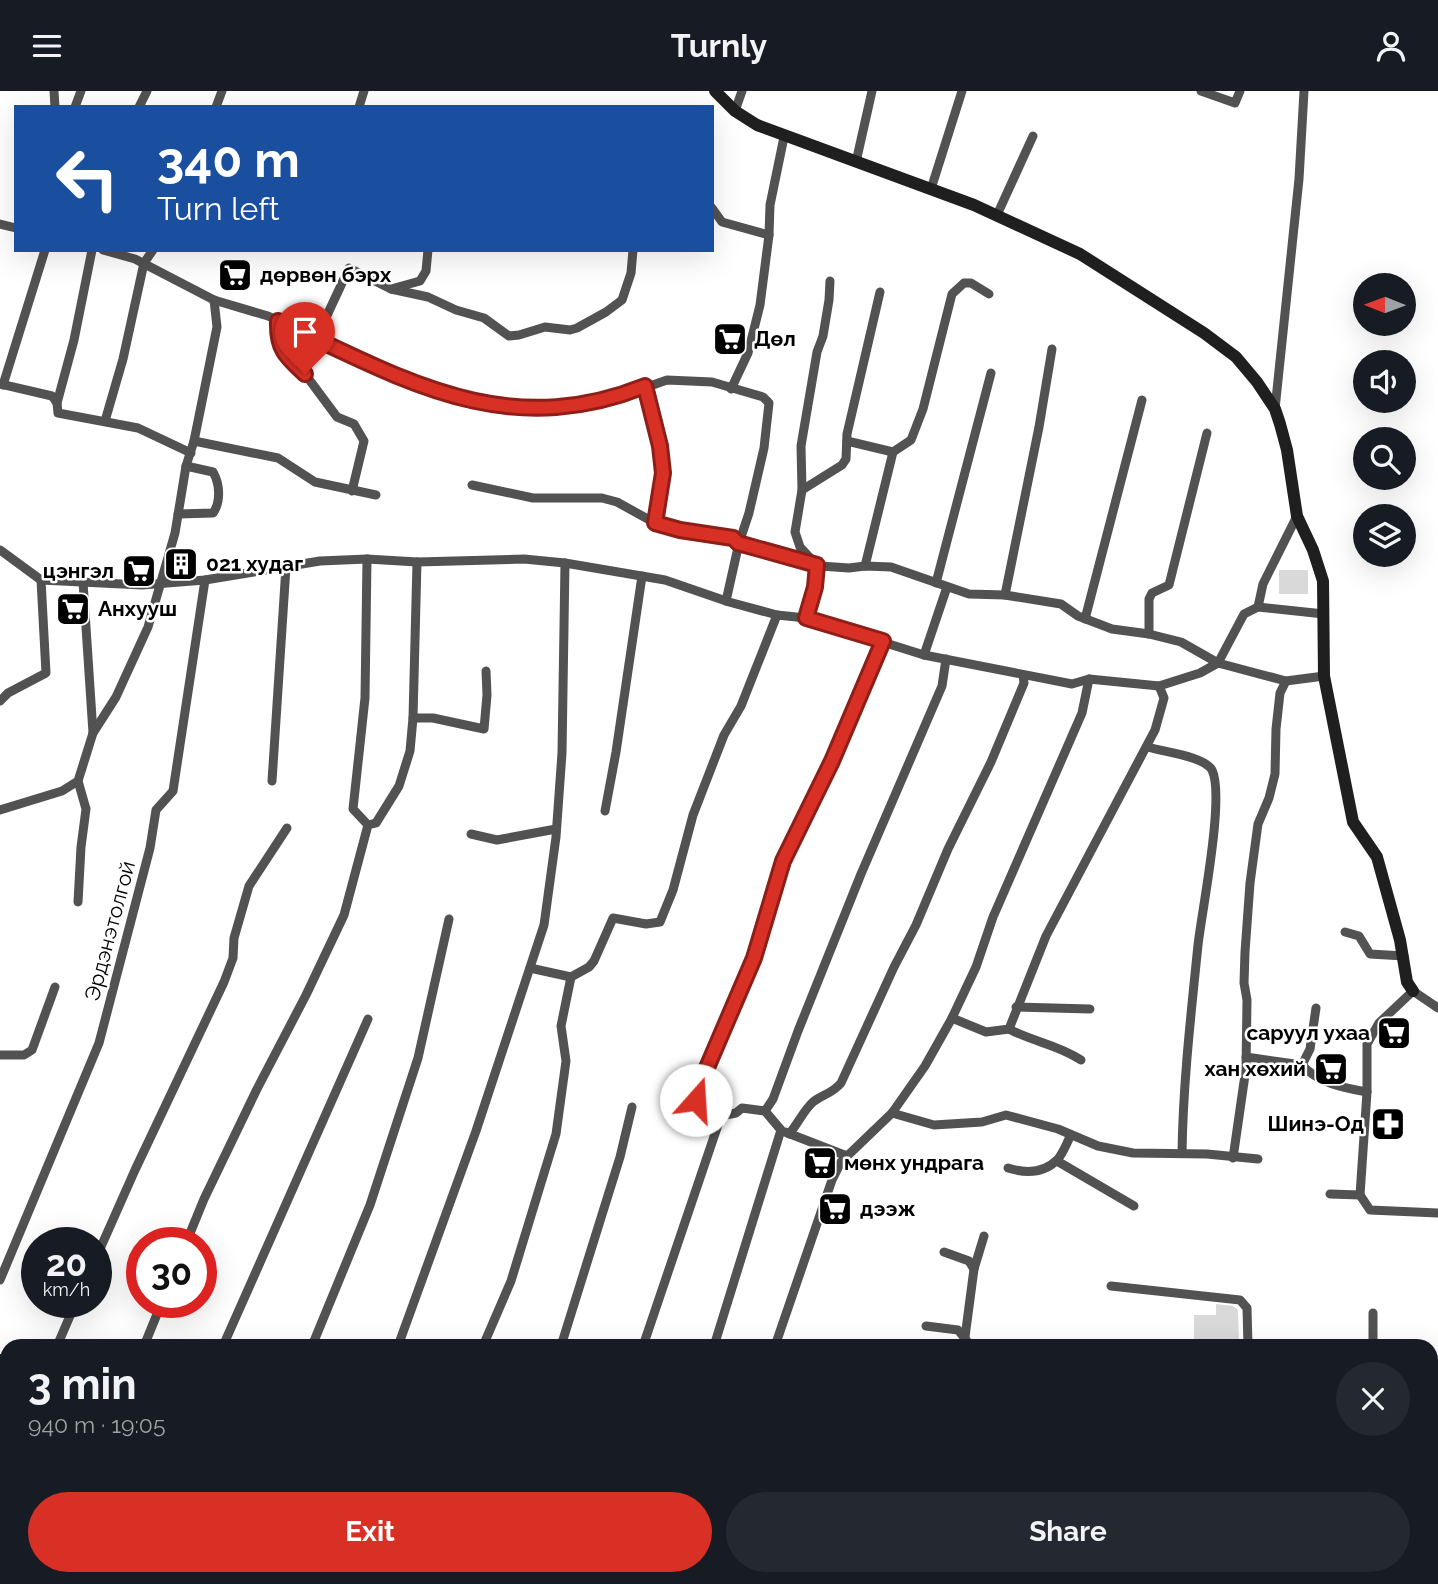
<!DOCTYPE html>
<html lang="en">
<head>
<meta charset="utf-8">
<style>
	body { margin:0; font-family:Raleway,sans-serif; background:#242831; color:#f1f3f6; height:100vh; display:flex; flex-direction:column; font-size:26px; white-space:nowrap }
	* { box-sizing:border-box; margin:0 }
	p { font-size:23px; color:#9ea1a6 }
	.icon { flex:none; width:38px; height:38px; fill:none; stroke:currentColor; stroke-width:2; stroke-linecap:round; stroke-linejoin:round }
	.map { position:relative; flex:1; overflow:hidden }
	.drawer { position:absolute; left:0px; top:1248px; width:1438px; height:247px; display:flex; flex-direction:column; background:#171b24; border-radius:21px 21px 0 0; box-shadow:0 7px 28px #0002 }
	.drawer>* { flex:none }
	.hud { position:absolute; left:14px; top:14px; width:700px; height:147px; border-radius:0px; box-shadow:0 7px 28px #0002; background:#1a4fa0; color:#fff; overflow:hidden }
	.needle { width:46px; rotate:271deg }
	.tools { position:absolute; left:1353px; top:182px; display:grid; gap:14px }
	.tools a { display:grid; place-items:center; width:63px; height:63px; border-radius:50%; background:#171b24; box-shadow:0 7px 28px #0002; font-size:35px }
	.speed { position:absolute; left:21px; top:1136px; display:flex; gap:14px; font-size:35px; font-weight:700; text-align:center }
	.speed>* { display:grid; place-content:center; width:91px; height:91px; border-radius:50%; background:#171b24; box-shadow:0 7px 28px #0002; line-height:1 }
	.speed small { font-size:18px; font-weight:400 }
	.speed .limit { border:10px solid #d22; background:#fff; color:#111 }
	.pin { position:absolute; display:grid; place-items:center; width:60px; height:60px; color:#fff; margin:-72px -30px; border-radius:50% 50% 50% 0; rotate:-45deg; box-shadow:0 0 7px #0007 }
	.pin .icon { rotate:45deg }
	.me { position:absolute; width:77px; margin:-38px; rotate:19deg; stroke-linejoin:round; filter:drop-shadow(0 0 5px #0008) }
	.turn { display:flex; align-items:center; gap:24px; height:147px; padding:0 28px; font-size:32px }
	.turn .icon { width:91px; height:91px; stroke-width:2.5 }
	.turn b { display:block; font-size:49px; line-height:60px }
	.round { display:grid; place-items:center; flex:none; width:74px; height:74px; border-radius:37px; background:#242831 }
	.head { display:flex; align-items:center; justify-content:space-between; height:119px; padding:0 28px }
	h1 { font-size:42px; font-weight:700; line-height:52px }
	.cta { display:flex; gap:14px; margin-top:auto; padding:14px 28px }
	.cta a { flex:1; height:80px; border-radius:42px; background:#d93025; color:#fff; font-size:28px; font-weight:700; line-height:80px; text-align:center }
	.cta a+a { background:#242831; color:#f1f3f6 }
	header { display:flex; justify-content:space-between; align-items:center; height:91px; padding:0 28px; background:#171b24; font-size:32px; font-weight:700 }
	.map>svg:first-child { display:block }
</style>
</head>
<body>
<header><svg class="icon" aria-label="menu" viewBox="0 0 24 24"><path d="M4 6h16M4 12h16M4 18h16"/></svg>Turnly<svg class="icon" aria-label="person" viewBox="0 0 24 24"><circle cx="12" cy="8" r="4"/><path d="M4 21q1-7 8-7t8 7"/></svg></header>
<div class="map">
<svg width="1438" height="1493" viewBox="0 0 1438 1493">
	<rect width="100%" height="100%" fill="#fff"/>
	<!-- green -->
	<g fill="#d9d9d9">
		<rect x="1279" y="479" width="29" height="24"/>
		<path d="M 1216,1213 L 1233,1215 L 1238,1219 L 1239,1252 L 1216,1252 L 1215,1255 L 1194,1255 L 1194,1224 L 1216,1224 Z"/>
		<path d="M 1432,1358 L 1438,1358 L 1438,1493 L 1427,1493 L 1427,1488 L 1432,1488 Z"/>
	</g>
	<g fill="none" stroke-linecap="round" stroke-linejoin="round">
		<!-- street -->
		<g stroke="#525252" stroke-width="9">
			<path d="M 54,0 L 55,16"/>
			<path d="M 1201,0 L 1235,12 L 1240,0"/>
			<path d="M 75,16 L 81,0"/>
			<path d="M 139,16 L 147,0"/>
			<path d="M 216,16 L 222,0"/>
			<path d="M 359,16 L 364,0"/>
			<path d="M 735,20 L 742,0"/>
			<path d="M 856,71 L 872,0"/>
			<path d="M 931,98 L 962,0"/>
			<path d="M 712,117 L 722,131 L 769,144"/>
			<path d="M 997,124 L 1033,45"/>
			<path d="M 0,133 L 16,137"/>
			<path d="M 103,159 L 135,168 L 214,209 L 268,225 L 403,287 L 446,304 L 503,316 L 545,318 L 613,308 L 667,289 L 712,291 L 763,306 L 769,312 L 764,357 L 749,422 L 739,452 L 726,510"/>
			<path d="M 391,198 L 428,206 L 456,219 L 484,227 L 509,245 L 519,244 L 545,236 L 570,239 L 577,237 L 606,221 L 622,209 L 631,182 L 633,159"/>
			<path d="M 278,230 L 277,245 L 281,259 L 305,283 L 337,326 L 354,333 L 364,350 L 352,400"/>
			<path d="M 316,248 L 349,177 L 391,198 L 420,190 L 426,180 L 428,159"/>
			<path d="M 0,293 L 52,305 L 57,312 L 58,322 L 138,337 L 191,362"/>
			<path d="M 3,294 L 45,159"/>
			<path d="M 645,295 L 660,355 L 663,382 L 655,432"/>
			<path d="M 731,298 L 748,262 L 760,214 L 769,144 L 770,114 L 784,46"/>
			<path d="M 57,312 L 74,249 L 92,159"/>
			<path d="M 1275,318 L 1299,88 L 1304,0"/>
			<path d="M 105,330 L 123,268 L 144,172 L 153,159"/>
			<path d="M 194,350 L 278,367 L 315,391 L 376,404"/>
			<path d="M 847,350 L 893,361"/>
			<path d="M 472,394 L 533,407 L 602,407 L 617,411 L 655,432 L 680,439 L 733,447 L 739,452 L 820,475 L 849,477 L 865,475 L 891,476 L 969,503 L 1005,504 L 1061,513 L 1078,525 L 1112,538 L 1149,543 L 1181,551 L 1218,572 L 1286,590"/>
			<path d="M 802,399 L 842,374 L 846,368 L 847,343 L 880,201"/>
			<path d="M 178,423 L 213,422 C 221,411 220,393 213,381 L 186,375"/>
			<path d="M 0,459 L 41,489 L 142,494 L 205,489 L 320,470 L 367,468 L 417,471 L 524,468 L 565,472 L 665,489 L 729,511 L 777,524 L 806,527 L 924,564 L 1072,593 L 1089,588 L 1159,595 L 1200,582 L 1218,572 L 1244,523 L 1258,516 L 1324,523"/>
			<path d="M 367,468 L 365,607 L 353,718 L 368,734"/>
			<path d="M 865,475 L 893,361 L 911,349 L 923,318 L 952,203 L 964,192 L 971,192 L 989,203"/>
			<path d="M 83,491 L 93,642"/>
			<path d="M 936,492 L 991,282"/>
			<path d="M 1005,504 L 1039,336 L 1052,258"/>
			<path d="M 1258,516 L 1263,493 L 1297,425"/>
			<path d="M 806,527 L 815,496 L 817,474 L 800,456 L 795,441 L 802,399 L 801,355 L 817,261 L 823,245 L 829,209 L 830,190"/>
			<path d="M 1085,528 L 1142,309"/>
			<path d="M 1149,543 L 1149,508 L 1152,502 L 1169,494 L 1207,342"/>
			<path d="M 924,564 L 947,496"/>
			<path d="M 0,610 L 8,602 L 46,582 L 41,489"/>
			<path d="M 413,627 L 433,627 L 484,638 L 487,604 L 486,580"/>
			<path d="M 1148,656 C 1163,661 1204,665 1212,679 C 1225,705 1202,819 1198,854 C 1191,923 1183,993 1182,1062"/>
			<path d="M 78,690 L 86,718 L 81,756 L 78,811"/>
			<path d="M 272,690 L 286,476"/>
			<path d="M 0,719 L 62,700 L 78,690 L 93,642 L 116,606 L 148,536 L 175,442 L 186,375 L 194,350 L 217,236 L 214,209"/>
			<path d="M 605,720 L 616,661 L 642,485"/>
			<path d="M 471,743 L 497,749 L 556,738"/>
			<path d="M 1345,841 L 1359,845 L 1370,863 L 1404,865"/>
			<path d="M 530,877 L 571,886"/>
			<path d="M 1016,916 L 1090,918"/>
			<path d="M 952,927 L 986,941 L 1009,938 L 1046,845 L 1155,639 L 1164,607 L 1159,595"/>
			<path d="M 1009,938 C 1033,951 1057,953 1081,969"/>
			<path d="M 0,964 L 24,964 L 32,959 L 55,896"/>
			<path d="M 1246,966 L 1302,974 C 1318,992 1344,997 1367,1001"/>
			<path d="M 1302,974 L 1310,958 L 1316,917"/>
			<path d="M 892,1022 L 934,1034 L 982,1031 L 1006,1024 L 1058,1038 L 1098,1055 L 1133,1062 L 1207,1063 L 1258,1068"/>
			<path d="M 721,1025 L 701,1015 L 696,1009 L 697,1000 L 754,867 L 783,770 L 832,670 L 883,550"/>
			<path d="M 785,1041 L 847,1065"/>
			<path d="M 789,1043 C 798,1033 803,1020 813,1011 C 822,1004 833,1002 841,992 L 894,876 L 916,834 L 948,758 L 991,671 L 1024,592 L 1023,584"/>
			<path d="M 1233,1067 L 1246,977 L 1247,909 L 1244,892 L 1245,861 L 1250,792 L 1258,733 L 1269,707 L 1275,683 L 1276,638 L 1280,602 L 1286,590 L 1324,585"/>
			<path d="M 1057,1070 L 1134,1115"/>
			<path d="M 1008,1077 C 1024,1082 1043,1083 1057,1069 C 1063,1063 1067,1051 1071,1044"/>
			<path d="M 1330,1103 L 1360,1104 L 1367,1001 L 1367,953 L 1379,932 L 1413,900 L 1438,917"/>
			<path d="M 1360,1104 L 1370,1119 L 1438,1122"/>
			<path d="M 186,1152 L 204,1108 L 257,998 L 306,904 L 344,824 L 368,734 L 376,732 L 399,695 L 410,660 L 413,627 L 417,471"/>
			<path d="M 944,1161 L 969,1170 L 974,1178 L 965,1246"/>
			<path d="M 96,1167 L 135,1079 L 224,891 L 233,867 L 234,847 L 249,795 L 287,737"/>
			<path d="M 974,1178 L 984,1145"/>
			<path d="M 0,1189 L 99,952 L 150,757 L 156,719 L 173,700 L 205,489"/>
			<path d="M 1111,1195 L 1240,1209 L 1247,1217 L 1248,1255"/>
			<path d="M 926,1235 L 958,1239 L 971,1255"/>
			<path d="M 57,1255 L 76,1211"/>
			<path d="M 110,1255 L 111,1253 L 117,1255"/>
			<path d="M 144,1255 L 162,1211"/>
			<path d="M 223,1255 L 368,928"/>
			<path d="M 312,1255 L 370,1114 L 418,967 L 449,828"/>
			<path d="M 398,1255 L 476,1040 L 544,834 L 556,746 L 562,662 L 565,472"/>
			<path d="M 483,1255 L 511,1190 L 556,1043 L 566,970 L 561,935 L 571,886 L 589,876 L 594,870 L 613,827 L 646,833 L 660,831 L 673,799 L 693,724 L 724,644 L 741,615 L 777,524"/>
			<path d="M 561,1255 L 620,1066 L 632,1016"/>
			<path d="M 643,1255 L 721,1025 L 736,1022 L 742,1017 L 765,1020 L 773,1008 L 798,940 L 861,783 L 942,595 L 946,568"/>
			<path d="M 714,1255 L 781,1039 L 765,1020"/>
			<path d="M 775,1255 L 832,1089 L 841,1071 L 892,1022 L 925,975 L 952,927 L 976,876 L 993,826 L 1082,622 L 1089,588"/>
			<path d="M 1373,1255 L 1373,1222"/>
			<path d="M 0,1320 L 7,1392"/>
			<path d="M 25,1488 L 26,1493"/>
			<path d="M 97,1488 L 97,1493"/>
			<path d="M 1143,1488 L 1183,1493"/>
			<path d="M 1379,1488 L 1379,1493"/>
			<path d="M 571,1493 L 572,1488"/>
			<path d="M 637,1493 L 639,1488"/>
			<path d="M 683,1493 L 684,1488"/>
		</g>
		<!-- secondary -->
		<g stroke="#1f1f1f" stroke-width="12">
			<path d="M 715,0 L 735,20 L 757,34 L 974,114 L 1080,163 L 1204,242 L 1236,266 L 1257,291 L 1275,318 L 1280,333 L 1287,359 L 1297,425 L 1313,459 L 1323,490 L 1324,585 L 1353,731 L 1377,766 L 1400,849 L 1407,891 L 1413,900"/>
			<path d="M 0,1269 L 7,1272"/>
			<path d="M 191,1488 L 191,1493"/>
			<path d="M 470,1488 L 488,1493"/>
		</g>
	</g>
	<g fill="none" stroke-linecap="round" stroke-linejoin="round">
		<!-- route casing -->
		<g stroke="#8d1f18" stroke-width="18">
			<path id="route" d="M 305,283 C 285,265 277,257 278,230 C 403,288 505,351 645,295 L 660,355 L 663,382 L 655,432 L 680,439 L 733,447 L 738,452 L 817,474 L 815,496 L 806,527 L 883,550 L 832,670 L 783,770 L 754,867 L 697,1000 L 696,1009"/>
		</g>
		<!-- route -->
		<use href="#route" stroke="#d93025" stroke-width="12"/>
	</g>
	<!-- icons -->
	<defs>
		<g id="supermarket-square" transform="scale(1.75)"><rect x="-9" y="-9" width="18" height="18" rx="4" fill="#000" stroke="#fff"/><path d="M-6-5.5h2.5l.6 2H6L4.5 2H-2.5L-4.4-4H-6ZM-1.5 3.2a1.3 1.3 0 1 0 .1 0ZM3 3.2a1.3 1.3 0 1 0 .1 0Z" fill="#fff"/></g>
		<g id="building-square" transform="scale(1.75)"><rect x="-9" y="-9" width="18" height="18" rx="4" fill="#000" stroke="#fff"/><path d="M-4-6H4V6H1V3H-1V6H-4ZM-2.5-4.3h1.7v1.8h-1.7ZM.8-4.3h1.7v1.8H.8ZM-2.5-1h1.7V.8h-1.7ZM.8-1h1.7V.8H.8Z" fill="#fff"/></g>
		<g id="pharmacy-square" transform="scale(1.75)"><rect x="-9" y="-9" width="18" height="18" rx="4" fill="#000" stroke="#fff"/><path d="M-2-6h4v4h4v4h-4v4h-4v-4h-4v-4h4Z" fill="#fff"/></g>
	</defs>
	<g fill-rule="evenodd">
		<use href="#supermarket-square" x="235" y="184"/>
		<use href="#supermarket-square" x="730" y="248"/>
		<use href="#building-square" x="181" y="473"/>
		<use href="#supermarket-square" x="139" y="480"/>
		<use href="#supermarket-square" x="73" y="518"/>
		<use href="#supermarket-square" x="1394" y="942"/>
		<use href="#supermarket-square" x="1331" y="978"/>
		<use href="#pharmacy-square" x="1388" y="1033"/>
		<use href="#supermarket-square" x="820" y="1072"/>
		<use href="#supermarket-square" x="835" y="1118"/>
	</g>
	<g text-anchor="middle" stroke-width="5" stroke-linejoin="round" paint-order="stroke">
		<!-- poi labels -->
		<g font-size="21" font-weight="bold" fill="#000" stroke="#fff" text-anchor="start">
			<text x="260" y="191">дөрвөн бэрх</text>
			<text x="754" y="255">Дөл</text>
			<text x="206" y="480">021 худаг</text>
			<text x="114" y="487" text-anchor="end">цэнгэл</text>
			<text x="98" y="525">Анхууш</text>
			<text x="1370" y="949" text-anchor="end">саруул ухаа</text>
			<text x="1306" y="985" text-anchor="end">хан хөхий</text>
			<text x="1364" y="1040" text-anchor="end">Шинэ-Од</text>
			<text x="844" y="1079">мөнх ундрага</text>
			<text x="860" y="1125">дээж</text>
		</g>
		<!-- street labels -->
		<g font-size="21" fill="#000" stroke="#fff">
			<text transform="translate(110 840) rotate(-75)" y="7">Эрдэнэтолгой</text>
		</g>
	</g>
</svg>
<div class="tools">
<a><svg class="needle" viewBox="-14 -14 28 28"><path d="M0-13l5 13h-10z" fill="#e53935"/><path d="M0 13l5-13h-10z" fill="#9ea1a6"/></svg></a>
<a><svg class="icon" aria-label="sound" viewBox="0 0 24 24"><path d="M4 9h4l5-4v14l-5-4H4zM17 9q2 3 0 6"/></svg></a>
<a><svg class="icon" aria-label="search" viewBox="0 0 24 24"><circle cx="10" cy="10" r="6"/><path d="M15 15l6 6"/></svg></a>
<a><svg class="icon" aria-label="layers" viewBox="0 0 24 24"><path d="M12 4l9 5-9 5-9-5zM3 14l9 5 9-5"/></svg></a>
</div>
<div class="speed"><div>20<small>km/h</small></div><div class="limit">30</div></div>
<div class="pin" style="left:305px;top:283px;background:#d93025"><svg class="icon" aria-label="arrive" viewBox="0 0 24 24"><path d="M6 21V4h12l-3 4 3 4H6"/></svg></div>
<svg class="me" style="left:696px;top:1009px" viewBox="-20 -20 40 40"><circle r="19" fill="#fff"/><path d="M0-13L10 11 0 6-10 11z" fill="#d93025"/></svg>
<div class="hud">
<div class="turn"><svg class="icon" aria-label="left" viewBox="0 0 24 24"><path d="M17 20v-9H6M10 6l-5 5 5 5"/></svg><div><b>340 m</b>Turn left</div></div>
</div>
<section class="drawer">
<div class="head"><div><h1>3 min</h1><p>940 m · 19:05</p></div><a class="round"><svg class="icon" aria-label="close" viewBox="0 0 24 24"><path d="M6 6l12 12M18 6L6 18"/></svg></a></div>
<div class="cta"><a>Exit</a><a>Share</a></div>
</section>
</div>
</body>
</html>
